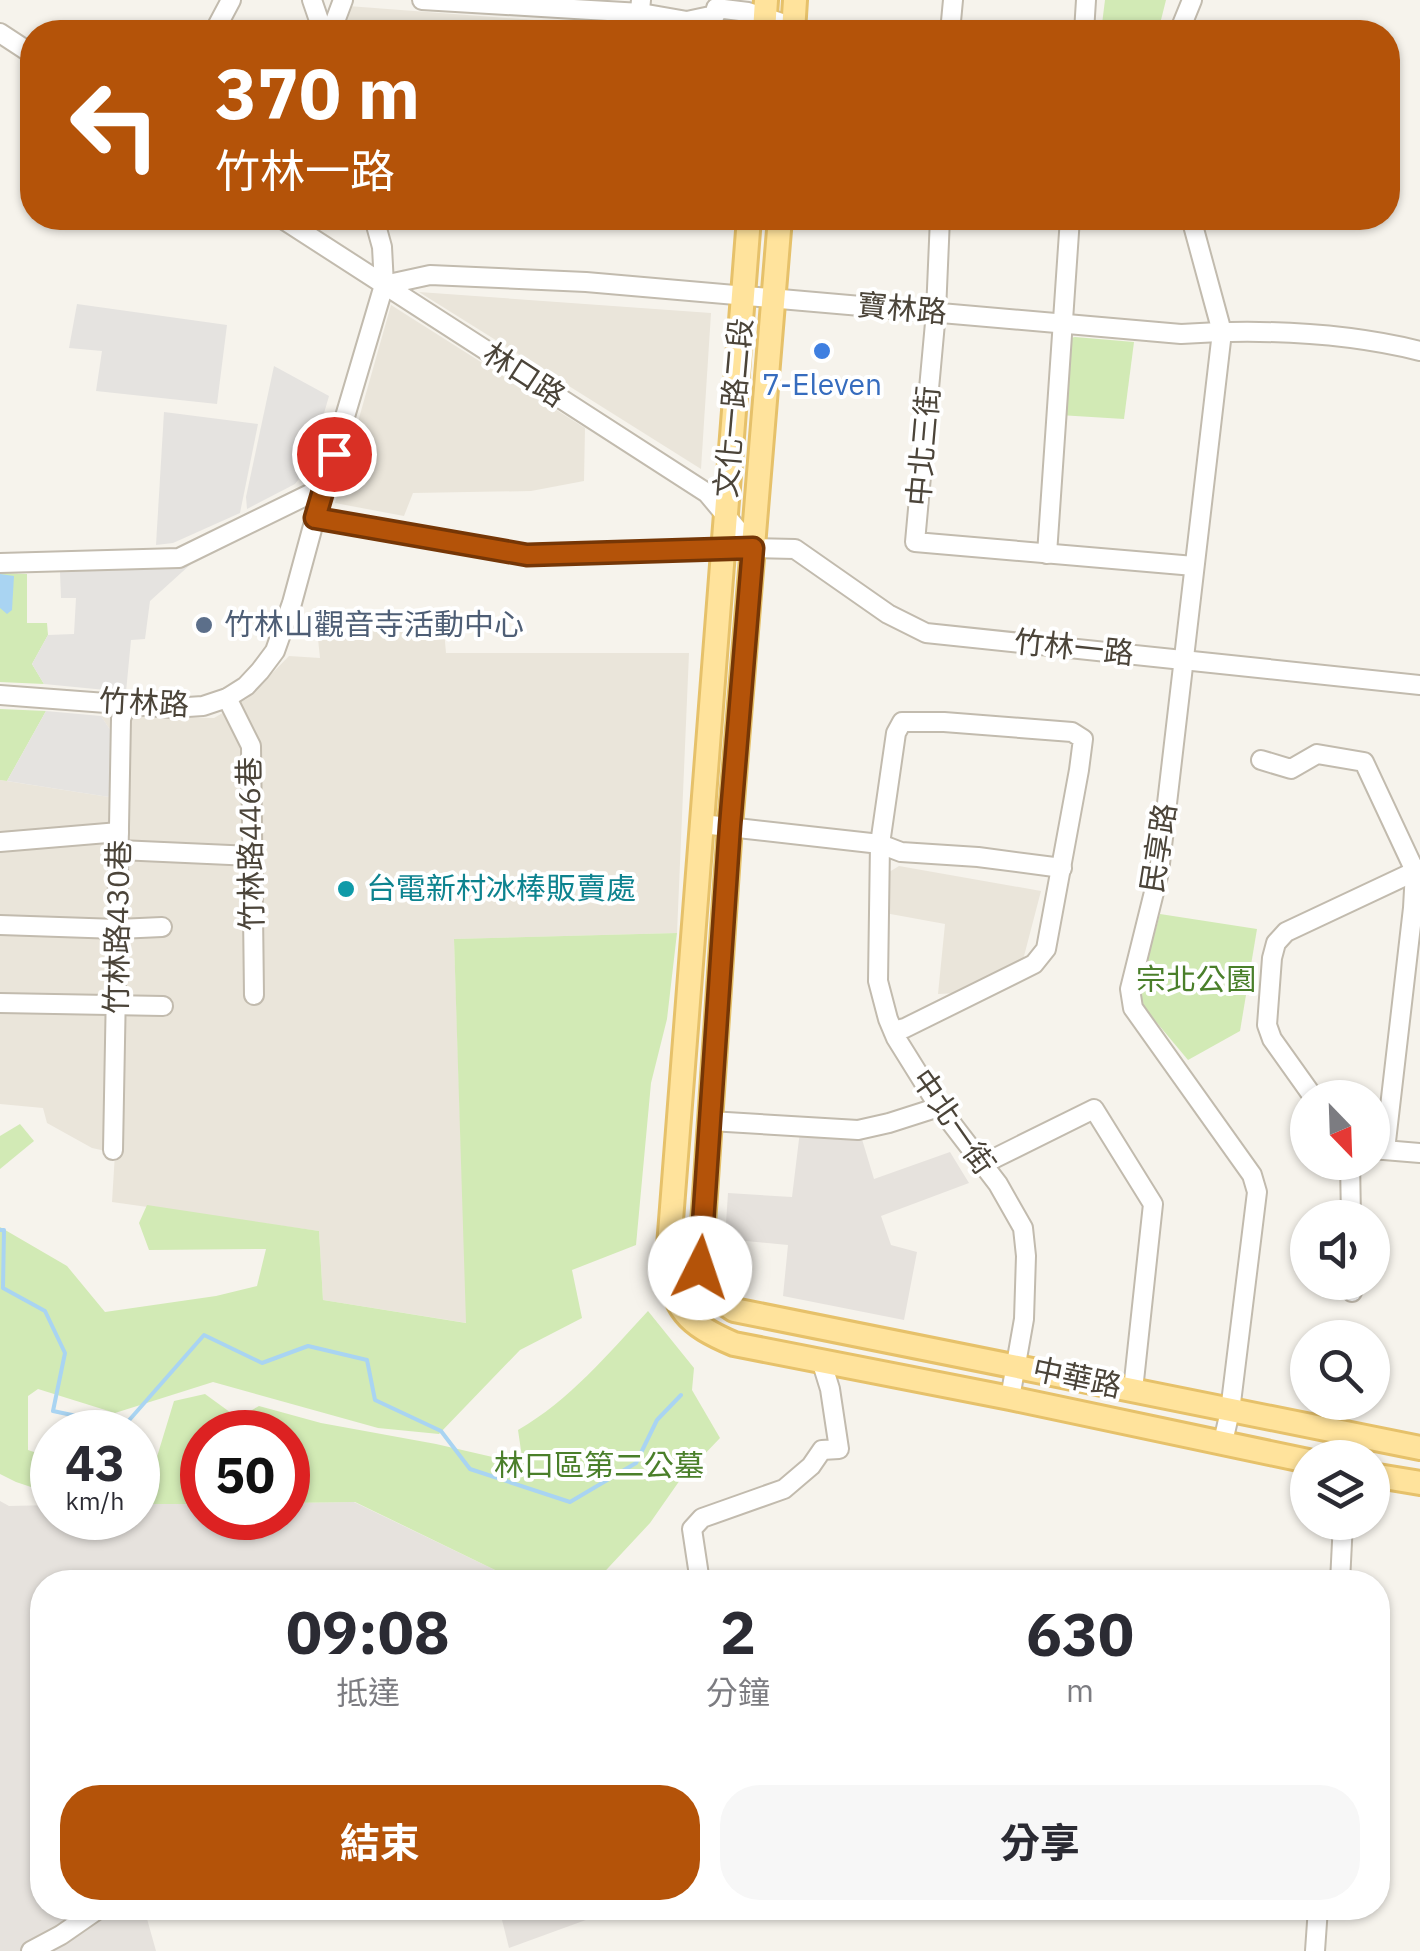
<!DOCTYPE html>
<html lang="zh-TW">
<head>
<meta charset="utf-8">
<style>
	body { margin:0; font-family:"IBM Plex Sans","Noto Sans TC",sans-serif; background:#f7f7f7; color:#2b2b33; height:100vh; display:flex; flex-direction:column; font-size:38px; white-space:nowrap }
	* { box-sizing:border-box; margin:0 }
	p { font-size:32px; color:#7c7c81 }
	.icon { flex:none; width:55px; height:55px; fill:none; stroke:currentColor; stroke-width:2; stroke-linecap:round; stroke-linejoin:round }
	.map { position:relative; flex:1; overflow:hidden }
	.details { position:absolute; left:30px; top:1570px; width:1360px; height:350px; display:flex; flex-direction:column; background:#fff; border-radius:40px; box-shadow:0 2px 8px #0004 }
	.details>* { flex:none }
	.hud { position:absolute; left:20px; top:20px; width:1380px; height:210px; border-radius:40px; box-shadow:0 2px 8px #0004; background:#b45309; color:#fff; overflow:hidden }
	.needle { width:65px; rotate:157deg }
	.controls { position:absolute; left:1290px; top:1080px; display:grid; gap:20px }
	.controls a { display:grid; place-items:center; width:100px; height:100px; border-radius:50%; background:#fff; box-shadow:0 2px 8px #0004; font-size:50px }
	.speed { position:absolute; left:30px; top:1410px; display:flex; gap:20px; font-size:50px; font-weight:700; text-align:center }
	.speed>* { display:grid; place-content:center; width:130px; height:130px; border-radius:50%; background:#fff; box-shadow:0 2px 8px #0004; line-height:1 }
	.speed small { font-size:25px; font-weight:400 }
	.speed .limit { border:15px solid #d22; background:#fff; color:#111 }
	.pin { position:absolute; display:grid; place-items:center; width:85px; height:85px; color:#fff; margin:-42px; border:5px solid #fff; border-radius:50%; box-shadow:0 2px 10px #0007 }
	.me { position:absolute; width:110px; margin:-55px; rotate:4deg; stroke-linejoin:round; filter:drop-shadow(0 0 8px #0008) }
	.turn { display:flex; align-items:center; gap:35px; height:210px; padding:0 30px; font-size:45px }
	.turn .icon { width:130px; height:130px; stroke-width:2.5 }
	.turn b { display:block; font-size:70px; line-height:85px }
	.eta { display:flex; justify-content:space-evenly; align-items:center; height:170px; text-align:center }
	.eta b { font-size:60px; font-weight:700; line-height:70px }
	.button { display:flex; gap:20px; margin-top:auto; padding:20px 30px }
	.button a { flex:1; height:115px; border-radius:40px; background:#b45309; color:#fff; font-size:40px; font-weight:700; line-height:115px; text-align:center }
	.button a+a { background:#f7f7f7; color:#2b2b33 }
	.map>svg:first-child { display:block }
</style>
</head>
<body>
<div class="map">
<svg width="1420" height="1951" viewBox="0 0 1420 1951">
	<rect width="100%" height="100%" fill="#f6f3ec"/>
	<!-- residential -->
	<g fill="#eae5da">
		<path d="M 348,6 L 613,26 L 613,32 L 340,32 Z"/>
		<path d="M 419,292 L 711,313 L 701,469 Z"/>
		<path d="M 391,305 L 585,428 L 584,481 L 531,491 L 413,493 L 404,516 L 335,503 Z"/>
		<path d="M 443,619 L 446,653 L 689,653 L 677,933 L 454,939 L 467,1323 L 323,1300 L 319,1231 L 112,1202 L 115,1153 L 92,1148 L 47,1123 L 43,1108 L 0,1104 L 0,780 L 109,797 L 111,731 L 101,716 L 214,718 L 248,698 L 289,656 L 320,658 L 317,629 Z"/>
		<path d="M 899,866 L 1041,891 L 1023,960 L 960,993 L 938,994 L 945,924 L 885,913 L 886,874 Z"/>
	</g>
	<!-- industrial -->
	<g fill="#e6e2dd">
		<path d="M 800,1131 L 861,1136 L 874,1179 L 950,1152 L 969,1183 L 881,1216 L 891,1245 L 917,1252 L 904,1320 L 783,1296 L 788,1245 L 725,1239 L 728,1193 L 792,1197 Z"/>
		<path d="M 0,1501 L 9,1506 L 52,1505 L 52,1518 L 138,1518 L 138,1504 L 202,1504 L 202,1518 L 288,1518 L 288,1503 L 354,1502 L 520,1582 L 42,1582 L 42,1908 L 144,1908 L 156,1951 L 0,1951 Z"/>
		<path d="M 499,1908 L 604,1908 L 605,1913 L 509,1948 Z"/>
	</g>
	<!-- green -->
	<g fill="#d2eab5">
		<path d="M 1105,0 L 1166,0 L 1158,32 L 1101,32 Z"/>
		<path d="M 1075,337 L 1134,342 L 1124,419 L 1059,415 L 1070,338 Z"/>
		<path d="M 0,573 L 27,574 L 27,623 L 47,623 L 48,635 L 32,664 L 44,684 L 0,682 Z"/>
		<path d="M 0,709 L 46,711 L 7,781 L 0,780 Z"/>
		<path d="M 1160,914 L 1257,929 L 1240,1031 L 1188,1060 L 1142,1005 L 1139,989 Z"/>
		<path d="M 677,933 L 667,1019 L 651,1083 L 636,1245 L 572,1270 L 582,1318 L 520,1350 L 439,1434 L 378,1428 L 213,1382 L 115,1413 L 38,1389 L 28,1396 L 28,1450 L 52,1458 L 52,1494 L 16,1482 L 0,1474 L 0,1227 L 67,1266 L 105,1312 L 216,1296 L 257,1286 L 266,1249 L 149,1250 L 139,1223 L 147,1205 L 319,1231 L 323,1300 L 466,1323 L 454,939 Z"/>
		<path d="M 20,1124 L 34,1141 L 0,1169 L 0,1136 Z"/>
		<path d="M 648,1311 L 694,1368 L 692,1390 L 720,1438 L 680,1480 L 650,1523 L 595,1582 L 520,1582 L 355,1502 L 288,1503 L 288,1432 L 202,1432 L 202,1504 L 138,1504 L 138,1456 L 156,1460 L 174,1401 L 205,1394 L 238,1418 L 259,1406 L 321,1423 L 436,1444 L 523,1464 L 518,1430 C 570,1400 607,1355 648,1311 Z"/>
	</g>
	<!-- parking -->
	<g fill="#e5e3e0">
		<path d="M 77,304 L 227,325 L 217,404 L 96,391 L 102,351 L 69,348 Z"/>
		<path d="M 274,366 L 329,396 L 308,468 L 295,484 L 247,509 L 246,497 Z"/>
		<path d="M 164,412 L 258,424 L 240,513 L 173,543 L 156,545 Z"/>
		<path d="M 189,556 L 192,563 L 150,601 L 145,639 L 131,640 L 126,692 L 44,684 L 32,664 L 48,635 L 74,634 L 76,598 L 61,598 L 60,572 L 160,564 Z"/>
		<path d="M 46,711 L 101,716 L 111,731 L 109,797 L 7,781 Z"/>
	</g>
	<!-- water -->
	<path fill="#a9d4f2" d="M 0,574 L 14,576 L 12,610 L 7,614 L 0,608 Z"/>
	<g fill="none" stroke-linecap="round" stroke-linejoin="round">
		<!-- stream -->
		<path stroke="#a9d4f2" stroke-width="4" d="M 0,1230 L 4,1230 L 3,1288 L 45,1311 L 65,1353 L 53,1411 L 124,1426 L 204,1335 L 262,1363 L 308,1346 L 367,1360 L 375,1400 L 441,1431 L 470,1469 L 570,1502 L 636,1463 L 657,1420 L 681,1395"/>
		<!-- minor casing -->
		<g stroke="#c2bbae" stroke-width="22">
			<g id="minor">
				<path d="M 312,0 L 323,32"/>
				<path d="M 422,0 L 641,13 L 687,21 L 715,15 L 716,8 L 748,12 L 794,27"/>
				<path d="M 214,32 L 231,0"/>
				<path d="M 331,32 L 343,0"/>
				<path d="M 638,32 L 641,0"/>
				<path d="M 950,32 L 953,0"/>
				<path d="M 1084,32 L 1086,0"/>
				<path d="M 1179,32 L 1192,0"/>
				<path d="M 0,33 L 32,54"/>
				<path d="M 281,218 L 707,493 L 753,548 L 795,549 L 888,614 L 926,633 L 1420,685"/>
				<path d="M 940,218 L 936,312 L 915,542 L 1194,566"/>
				<path d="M 1191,218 L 1222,332 L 1159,872 L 1130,989 L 1133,1008 L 1252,1175 L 1257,1192 L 1230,1411 L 1223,1442"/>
				<path d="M 384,285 L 430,275 L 586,282 L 1181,334 C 1259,329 1343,332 1420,351"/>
				<path d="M 315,518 L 527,555 L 722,549"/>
				<path d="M 1047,554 L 1070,218"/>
				<path d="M 0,563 L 179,558 L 324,487"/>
				<path d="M 0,695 L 172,708 L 203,706 L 227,698 L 246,686 L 260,671 L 275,651 L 292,603 L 317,511 L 384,285 L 382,247 L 374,218"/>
				<path d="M 227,698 L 251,746 L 254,995"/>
				<path d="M 1261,760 L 1291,769 L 1317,754 L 1364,762 L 1415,871 L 1413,908 L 1385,1150"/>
				<path d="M 702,824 L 880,844 L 901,852 L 978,857 L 1062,868"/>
				<path d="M 0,842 L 119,832"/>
				<path d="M 119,850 L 252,856"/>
				<path d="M 0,925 L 118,929 L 162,927"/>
				<path d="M 0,1003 L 163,1006"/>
				<path d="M 893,1031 L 905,1028 L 1034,964 L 1046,949 L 1079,770 L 1083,739 L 1072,732 L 944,722 L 902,722 L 896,733 L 880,844 L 878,981 L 888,1019 L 896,1038 L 939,1107 L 998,1184 L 1023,1228 L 1026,1256 L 1024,1319 L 1010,1398"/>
				<path d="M 1314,1098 L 1272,1039 L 1267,1025 L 1272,958 L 1276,943 L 1286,932 L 1420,869"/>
				<path d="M 710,1121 L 858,1130 L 889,1123 L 939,1107"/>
				<path d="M 1372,1149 L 1420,1153"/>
				<path d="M 113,1150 L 121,719 L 126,705"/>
				<path d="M 1350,1162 L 1351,1218"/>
				<path d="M 983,1164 L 1094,1109 L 1153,1204 L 1133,1390"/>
				<path d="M 1352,1282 L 1352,1292"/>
				<path d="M 1348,1458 L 1349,1433"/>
				<path d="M 700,1582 L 692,1529 L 702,1518 L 784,1489 L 811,1466 L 822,1450 L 839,1449 L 830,1389 L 821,1360"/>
				<path d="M 1340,1582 L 1343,1522"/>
				<path d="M 31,1951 L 61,1935 L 100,1908"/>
				<path d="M 1315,1951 L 1318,1908"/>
			</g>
		</g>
		<!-- major casing -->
		<g stroke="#e6c16a" stroke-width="28">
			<g id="major">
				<path d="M 764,32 L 766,0"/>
				<path d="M 793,32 L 795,0"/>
				<path d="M 749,218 L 668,1259 C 673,1310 687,1324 734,1344 L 1010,1398 L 1308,1461"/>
				<path d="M 780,218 L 730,826 L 700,1268 L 709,1293 L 734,1310 L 1420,1448"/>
				<path d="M 1372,1475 L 1420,1483"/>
			</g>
		</g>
		<!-- minor -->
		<use href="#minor" stroke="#fff" stroke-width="18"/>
		<!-- major -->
		<use href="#major" stroke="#ffe39c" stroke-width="22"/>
	</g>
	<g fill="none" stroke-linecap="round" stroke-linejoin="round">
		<!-- route casing -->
		<g stroke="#753606" stroke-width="25">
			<path id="route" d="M 334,454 L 315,518 L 527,555 L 753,548 L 730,826 L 700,1268"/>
		</g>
		<!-- route -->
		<use href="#route" stroke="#b45309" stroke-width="18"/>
	</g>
	<!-- markers -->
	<circle fill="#3f7fe0" stroke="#fff" stroke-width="4" cx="822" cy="351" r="10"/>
	<circle fill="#5c6f8a" stroke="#fff" stroke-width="4" cx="204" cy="625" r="10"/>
	<circle fill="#0f9aa8" stroke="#fff" stroke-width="4" cx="346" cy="889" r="10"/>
	<g text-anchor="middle" stroke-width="8" stroke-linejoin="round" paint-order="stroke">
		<!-- street labels -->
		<g font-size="30" fill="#4b4439" stroke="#fff">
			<text transform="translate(902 309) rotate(5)" y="10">寶林路</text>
			<text transform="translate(524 375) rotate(33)" y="10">林口路</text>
			<text transform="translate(734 408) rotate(-85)" y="10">文化一路二段</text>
			<text transform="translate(924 446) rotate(-85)" y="10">中北三街</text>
			<text transform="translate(1074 648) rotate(6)" y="10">竹林一路</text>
			<text transform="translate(144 703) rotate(3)" y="10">竹林路</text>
			<text transform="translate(251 844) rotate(-91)" y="10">竹林路446巷</text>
			<text transform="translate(1159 848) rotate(-81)" y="10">民享路</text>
			<text transform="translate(118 927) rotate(-89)" y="10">竹林路430巷</text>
			<text transform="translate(953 1122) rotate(55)" y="10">中北一街</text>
			<text transform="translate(1077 1378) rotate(12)" y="10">中華路</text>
		</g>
		<!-- shop labels -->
		<g font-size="30" fill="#366cbe" stroke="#fff">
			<text x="822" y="395">7-Eleven</text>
		</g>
		<!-- service labels -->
		<g font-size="30" fill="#4e5e75" stroke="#fff" text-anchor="start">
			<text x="224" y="635">竹林山觀音寺活動中心</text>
		</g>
		<!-- culture labels -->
		<g font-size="30" fill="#0d838f" stroke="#fff" text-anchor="start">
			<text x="366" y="899">台電新村冰棒販賣處</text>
		</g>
		<!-- park labels -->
		<g font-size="30" fill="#4a7f2a" stroke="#fff">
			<text x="1196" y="990">宗北公園</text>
			<text x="599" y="1476">林口區第二公墓</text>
		</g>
	</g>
</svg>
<div class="controls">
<a><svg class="needle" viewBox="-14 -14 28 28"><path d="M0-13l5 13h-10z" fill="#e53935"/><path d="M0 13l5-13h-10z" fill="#7c7c81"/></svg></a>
<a><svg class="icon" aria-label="sound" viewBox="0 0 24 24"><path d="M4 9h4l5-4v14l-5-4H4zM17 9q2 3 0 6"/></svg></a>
<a><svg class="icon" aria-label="search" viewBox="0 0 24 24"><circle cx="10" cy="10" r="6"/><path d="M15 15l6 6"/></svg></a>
<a><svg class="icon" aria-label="layers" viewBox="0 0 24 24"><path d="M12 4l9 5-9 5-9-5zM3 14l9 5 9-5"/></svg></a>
</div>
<div class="speed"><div>43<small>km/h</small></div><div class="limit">50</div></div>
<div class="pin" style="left:334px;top:454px;background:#d93025"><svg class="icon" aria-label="arrive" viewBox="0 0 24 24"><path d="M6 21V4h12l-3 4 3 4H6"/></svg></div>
<svg class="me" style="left:700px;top:1268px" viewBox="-20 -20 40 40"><circle r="19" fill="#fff"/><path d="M0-13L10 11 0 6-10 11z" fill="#b45309"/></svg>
<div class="hud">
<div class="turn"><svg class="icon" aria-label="left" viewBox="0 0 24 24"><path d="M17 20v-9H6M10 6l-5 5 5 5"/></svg><div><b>370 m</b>竹林一路</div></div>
</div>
<section class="details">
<div class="eta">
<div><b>09:08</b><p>抵達</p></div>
<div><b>2</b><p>分鐘</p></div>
<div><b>630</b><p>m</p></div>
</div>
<div class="button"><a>結束</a><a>分享</a></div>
</section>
</div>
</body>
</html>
